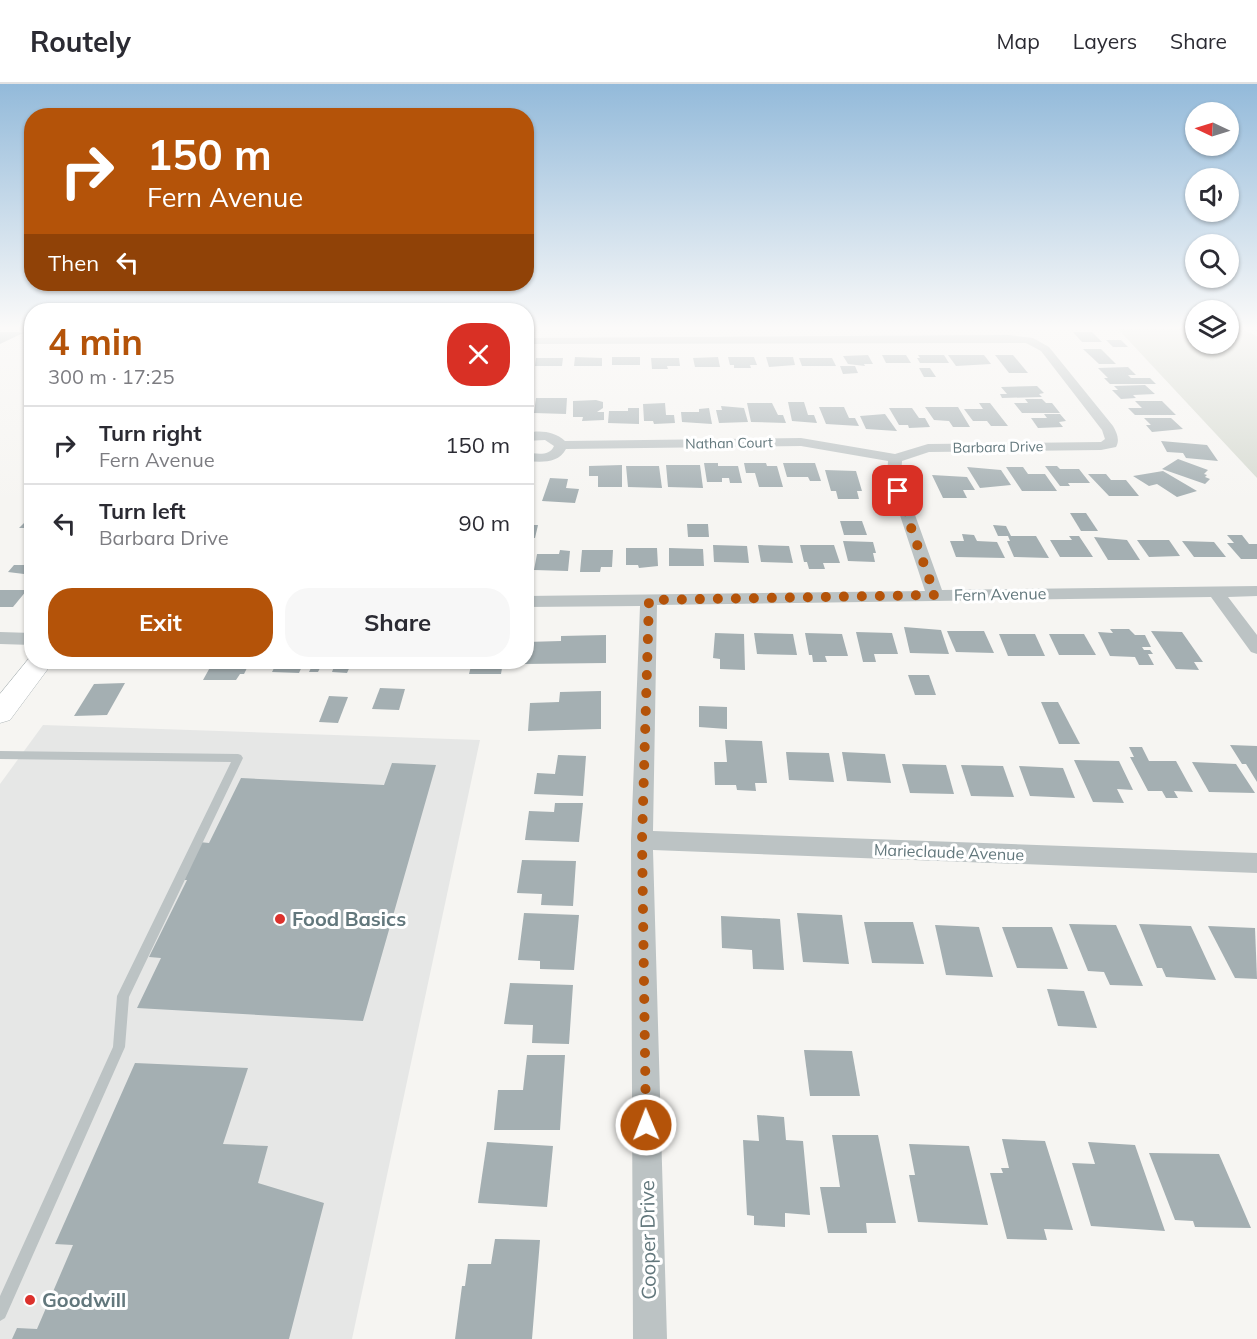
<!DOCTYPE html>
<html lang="en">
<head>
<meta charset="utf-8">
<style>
	body { margin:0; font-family:Mulish,sans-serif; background:#f7f7f7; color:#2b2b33; height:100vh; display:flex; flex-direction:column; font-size:22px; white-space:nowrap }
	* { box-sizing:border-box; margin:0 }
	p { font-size:20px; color:#7c7c81 }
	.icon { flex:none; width:33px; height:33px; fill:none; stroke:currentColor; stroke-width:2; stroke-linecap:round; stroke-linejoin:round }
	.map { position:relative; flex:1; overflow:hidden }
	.side { position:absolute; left:24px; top:219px; width:510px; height:366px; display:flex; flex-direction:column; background:#fff; border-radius:24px; box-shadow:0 2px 4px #0004 }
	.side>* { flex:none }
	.hud { position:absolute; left:24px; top:24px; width:510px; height:183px; border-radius:24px; box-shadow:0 2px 4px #0004; background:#b45309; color:#fff; overflow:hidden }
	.needle { width:39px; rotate:274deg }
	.tools { position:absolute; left:1185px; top:18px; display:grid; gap:12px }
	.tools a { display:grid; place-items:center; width:54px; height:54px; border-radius:50%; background:#fff; box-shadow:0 2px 4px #0004; font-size:30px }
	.pin { position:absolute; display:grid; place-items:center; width:51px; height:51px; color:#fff; margin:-26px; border-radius:12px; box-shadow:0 3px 9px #0006 }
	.me { position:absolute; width:66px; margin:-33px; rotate:359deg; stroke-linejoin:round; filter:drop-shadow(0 0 4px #0008) }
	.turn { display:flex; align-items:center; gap:21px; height:126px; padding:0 24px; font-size:27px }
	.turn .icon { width:78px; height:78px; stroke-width:2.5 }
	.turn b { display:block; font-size:42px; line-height:51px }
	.then { display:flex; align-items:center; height:57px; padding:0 24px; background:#0003; gap:12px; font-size:22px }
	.round { display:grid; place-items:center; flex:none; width:63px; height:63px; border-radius:24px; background:#f7f7f7 }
	.overview { display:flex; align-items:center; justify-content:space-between; height:102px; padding:0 24px }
	h1 { font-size:36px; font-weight:700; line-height:45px; color:#b45309 }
	.primary-button { display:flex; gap:12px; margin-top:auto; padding:12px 24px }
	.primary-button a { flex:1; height:69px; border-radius:24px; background:#b45309; color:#fff; font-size:24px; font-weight:700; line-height:69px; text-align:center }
	.primary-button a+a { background:#f7f7f7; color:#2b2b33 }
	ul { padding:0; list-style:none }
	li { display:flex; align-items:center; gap:18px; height:78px; padding:0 24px; border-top:2px solid #e1e1e2 }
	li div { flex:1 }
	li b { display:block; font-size:22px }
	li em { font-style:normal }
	header { display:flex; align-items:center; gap:36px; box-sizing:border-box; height:84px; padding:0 30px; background:#fff; border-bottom:2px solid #e1e1e2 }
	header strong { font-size:28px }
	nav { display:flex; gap:33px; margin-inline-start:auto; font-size:21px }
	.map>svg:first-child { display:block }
</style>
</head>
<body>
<header>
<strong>Routely</strong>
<nav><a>Map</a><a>Layers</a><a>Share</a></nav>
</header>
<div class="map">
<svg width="1257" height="1255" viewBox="0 0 1257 1255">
	<rect width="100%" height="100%" fill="#f6f5f2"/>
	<!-- built -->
	<path fill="#e6e7e6" d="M 43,641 L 480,656 L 352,1255 L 0,1255 L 0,700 Z"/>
	<!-- green -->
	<path fill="#d7dbd2" d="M 1118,245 L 1195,245 L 1196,260 L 1228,260 L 1229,245 L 1240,245 L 1257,252 L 1257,394 Z"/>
	<!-- building -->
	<g fill="#a4afb2">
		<path d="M 0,248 L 18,248 L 23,249 L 0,260 Z"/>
		<path d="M 1073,248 L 1092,248 L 1102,258 L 1082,258 Z"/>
		<path d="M 1106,256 L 1121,256 L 1128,263 L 1113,263 Z"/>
		<path d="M 1083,265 L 1101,265 L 1116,280 L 1099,280 Z"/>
		<path d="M 868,271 L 873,280 L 864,280 L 865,282 L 848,280 L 843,272 Z"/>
		<path d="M 882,271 L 906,271 L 911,279 L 886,279 Z"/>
		<path d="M 918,271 L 944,271 L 949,279 L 920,279 L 917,274 L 920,274 Z"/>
		<path d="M 948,271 L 984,271 L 991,280 L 956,282 Z"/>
		<path d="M 995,271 L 1013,271 L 1028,289 L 1009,289 Z"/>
		<path d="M 575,273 L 602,274 L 602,282 L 574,282 Z"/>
		<rect x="612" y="273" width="28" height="8"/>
		<path d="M 718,273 L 720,283 L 695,283 L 693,274 Z"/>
		<path d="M 728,273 L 754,273 L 757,281 L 750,281 L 751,284 L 734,284 L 734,281 L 730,281 Z"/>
		<path d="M 766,273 L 793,273 L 795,281 L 769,283 Z"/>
		<path d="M 536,274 L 563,274 L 562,282 L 535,282 Z"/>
		<path d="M 651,274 L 679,274 L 680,282 L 667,282 L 668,285 L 652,285 Z"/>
		<path d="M 799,274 L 832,274 L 836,282 L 802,282 Z"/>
		<path d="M 840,282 L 855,282 L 858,289 L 843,290 Z"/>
		<path d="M 1128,283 L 1136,291 L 1128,291 L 1131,294 L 1150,294 L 1156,300 L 1110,300 L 1104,294 L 1108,294 L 1098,284 Z"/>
		<path d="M 919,284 L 930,284 L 936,293 L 924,293 Z"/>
		<path d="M 1145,301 L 1155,310 L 1133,311 L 1136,314 L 1121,315 L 1112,306 L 1118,306 L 1114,302 Z"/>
		<path d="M 1037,302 L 1044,309 L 1039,310 L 1042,313 L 1002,314 L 1000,310 L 1007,310 L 1001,303 Z"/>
		<path d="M 536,314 L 567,314 L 566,330 L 534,329 Z"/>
		<path d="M 1025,315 L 1042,315 L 1046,319 L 1052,319 L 1060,329 L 1022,329 L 1014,319 L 1028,319 Z"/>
		<path d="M 596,316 L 603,318 L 603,324 L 597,328 L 604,328 L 604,336 L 582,337 L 583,333 L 573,333 L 573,317 Z"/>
		<path d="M 1135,317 L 1162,317 L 1176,331 L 1135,331 L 1128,324 L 1142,324 Z"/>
		<path d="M 788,318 L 804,318 L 808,331 L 814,331 L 817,339 L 792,337 Z"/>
		<path d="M 665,319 L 666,331 L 674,331 L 675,339 L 654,340 L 653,337 L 644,337 L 643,320 Z"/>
		<path d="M 747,319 L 772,319 L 778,331 L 783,331 L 786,339 L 751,338 Z"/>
		<path d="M 979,319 L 990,319 L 1008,342 L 991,342 L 987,337 L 973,337 L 964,325 L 983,325 Z"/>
		<path d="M 721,322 L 744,324 L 748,338 L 719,339 L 716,326 L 722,326 Z"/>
		<path d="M 819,323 L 844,323 L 849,334 L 855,334 L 859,342 L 826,340 Z"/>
		<path d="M 925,323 L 958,323 L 970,343 L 953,343 L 949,337 L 934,336 Z"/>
		<path d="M 628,324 L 639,324 L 639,340 L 608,339 L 609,327 L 628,327 Z"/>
		<path d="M 709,324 L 712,340 L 682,338 L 681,328 L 699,328 L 699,325 Z"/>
		<path d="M 889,324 L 912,324 L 919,334 L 925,334 L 930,343 L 909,344 L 908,341 L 899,341 Z"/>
		<path d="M 885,330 L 897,347 L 866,345 L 860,332 Z"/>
		<path d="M 1044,330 L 1060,330 L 1066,337 L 1059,338 L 1063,343 L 1038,344 L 1031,334 L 1047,334 Z"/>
		<path d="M 1144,334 L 1171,334 L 1183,345 L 1152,348 L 1146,341 L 1151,341 Z"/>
		<path d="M 1161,357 L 1207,361 L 1218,377 L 1186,374 L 1183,369 L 1167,368 Z"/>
		<path d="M 1178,375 L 1208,386 L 1204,390 L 1207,391 L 1205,393 L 1210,395 L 1205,400 L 1162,385 Z"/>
		<path d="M 704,379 L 718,379 L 718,382 L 738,382 L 742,399 L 730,399 L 729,394 L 722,394 L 722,398 L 707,398 Z"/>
		<path d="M 744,379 L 766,379 L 767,382 L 777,382 L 783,403 L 759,403 L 755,389 L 746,389 Z"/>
		<path d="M 783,379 L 815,379 L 821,397 L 810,397 L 808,393 L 787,393 Z"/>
		<path d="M 622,381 L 622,403 L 598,403 L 598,392 L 589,392 L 589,382 Z"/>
		<path d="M 666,381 L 700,381 L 703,404 L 668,403 Z"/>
		<path d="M 626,382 L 659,382 L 662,404 L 628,403 Z"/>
		<path d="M 1045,382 L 1057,382 L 1060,385 L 1079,385 L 1090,399 L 1068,399 L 1070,402 L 1060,402 Z"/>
		<path d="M 967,383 L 1001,386 L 1011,401 L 980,404 Z"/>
		<path d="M 1006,383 L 1023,383 L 1028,390 L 1045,390 L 1057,407 L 1022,407 Z"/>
		<path d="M 825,386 L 856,387 L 862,407 L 857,407 L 859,415 L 838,415 L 836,407 L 831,407 Z"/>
		<path d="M 1163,387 L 1197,407 L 1177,413 L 1157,400 L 1149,402 L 1133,392 Z"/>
		<path d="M 1088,390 L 1106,390 L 1111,396 L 1126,396 L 1139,412 L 1109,412 Z"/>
		<path d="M 932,391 L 967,393 L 975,406 L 963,406 L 967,414 L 943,414 Z"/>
		<path d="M 550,394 L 568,395 L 566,404 L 579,405 L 575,419 L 542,417 Z"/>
		<path d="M 1070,429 L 1086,429 L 1098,447 L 1081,447 Z"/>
		<path d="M 32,431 L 32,444 L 19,444 Z"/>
		<path d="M 840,437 L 862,437 L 867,451 L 844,451 Z"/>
		<path d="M 687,440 L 708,440 L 709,453 L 688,453 Z"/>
		<path d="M 526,441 L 538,441 L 535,454 L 526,454 Z"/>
		<path d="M 993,441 L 1006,442 L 1011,452 L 1036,452 L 1049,474 L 1014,473 L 1007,457 L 1010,457 L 1008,452 L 998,452 Z"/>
		<path d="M 962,450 L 974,451 L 977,457 L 997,458 L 1005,474 L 956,473 L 950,457 L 964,457 Z"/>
		<path d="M 1227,451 L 1242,451 L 1249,460 L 1257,460 L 1257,475 L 1241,475 L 1227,459 L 1234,459 Z"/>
		<path d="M 1069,452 L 1079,452 L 1093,473 L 1060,473 L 1050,456 L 1072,456 Z"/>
		<path d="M 1094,453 L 1127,456 L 1140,476 L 1108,476 Z"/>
		<path d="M 1137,456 L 1169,456 L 1180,472 L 1149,473 Z"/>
		<path d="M 843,457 L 873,458 L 876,469 L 873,469 L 875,478 L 848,477 Z"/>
		<path d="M 1182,457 L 1214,458 L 1226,473 L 1194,473 Z"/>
		<path d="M 713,461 L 747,462 L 749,479 L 714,478 Z"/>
		<path d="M 758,461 L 789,462 L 793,479 L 761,478 Z"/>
		<path d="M 800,461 L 834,461 L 840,479 L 823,479 L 825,485 L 809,485 L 807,478 L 804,478 Z"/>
		<path d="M 626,464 L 657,464 L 658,482 L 639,484 L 638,481 L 626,481 Z"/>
		<path d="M 669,464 L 703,465 L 704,482 L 669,482 Z"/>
		<path d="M 560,466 L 570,467 L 568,487 L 534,486 L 537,470 L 559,470 Z"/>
		<path d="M 582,466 L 613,466 L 612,483 L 601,483 L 600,488 L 580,488 Z"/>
		<path d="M 29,476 L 32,476 L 32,491 L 8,488 L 14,481 L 24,481 Z"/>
		<path d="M 0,506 L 27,506 L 13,523 L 0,523 Z"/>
		<path d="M 904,543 L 941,546 L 949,570 L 910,569 Z"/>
		<path d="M 1110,545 L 1129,545 L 1135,551 L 1145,551 L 1151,563 L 1142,563 L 1144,566 L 1150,566 L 1153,570 L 1148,570 L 1154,581 L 1139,581 L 1135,573 L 1110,572 L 1098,548 L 1113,549 Z"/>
		<path d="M 947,547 L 984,547 L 994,569 L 956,568 Z"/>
		<path d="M 1151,547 L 1182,548 L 1203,578 L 1194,578 L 1199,586 L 1176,585 Z"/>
		<path d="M 856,548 L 892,549 L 898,570 L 874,570 L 876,578 L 863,578 Z"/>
		<path d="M 715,549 L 744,550 L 745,586 L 720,585 L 720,575 L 713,574 Z"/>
		<path d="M 754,549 L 793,550 L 797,571 L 757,570 Z"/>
		<path d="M 805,549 L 842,550 L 848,572 L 825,572 L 827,578 L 813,578 L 812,571 L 809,571 Z"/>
		<path d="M 999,550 L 1035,550 L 1045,572 L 1008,572 Z"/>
		<path d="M 1049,550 L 1084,550 L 1096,571 L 1059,571 Z"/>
		<path d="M 606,551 L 606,579 L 524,580 L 526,578 L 526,558 L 561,557 L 561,552 Z"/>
		<path d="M 213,578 L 250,578 L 244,590 L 240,590 L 236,596 L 203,596 Z"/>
		<path d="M 265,578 L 304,578 L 299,589 L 272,588 L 275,582 L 263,582 Z"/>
		<path d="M 314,578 L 323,578 L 318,588 L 309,588 Z"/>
		<path d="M 328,578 L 352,578 L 347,589 L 332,588 L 335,580 L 328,579 Z"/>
		<path d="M 365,578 L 401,578 L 399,584 L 363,583 Z"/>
		<path d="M 443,578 L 456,578 L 454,584 L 443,584 Z"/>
		<path d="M 472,578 L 503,578 L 501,590 L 469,590 Z"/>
		<path d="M 908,591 L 929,591 L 936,611 L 915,611 Z"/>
		<path d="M 125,599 L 107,631 L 74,632 L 94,600 Z"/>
		<path d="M 380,604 L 405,605 L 399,626 L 372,625 Z"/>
		<path d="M 601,607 L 601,645 L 528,647 L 530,619 L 559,618 L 560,608 Z"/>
		<path d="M 329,612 L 348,613 L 338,639 L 319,638 Z"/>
		<path d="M 1041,618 L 1058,618 L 1080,660 L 1059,660 Z"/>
		<path d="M 699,622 L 727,623 L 727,645 L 699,643 Z"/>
		<path d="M 725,656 L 762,657 L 767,699 L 755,699 L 756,707 L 737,706 L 736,701 L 715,701 L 714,678 L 727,678 Z"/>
		<path d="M 1230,661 L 1257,662 L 1257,698 L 1246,680 L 1242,680 Z"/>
		<path d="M 1129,663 L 1142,663 L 1149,677 L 1176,677 L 1193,708 L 1174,707 L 1178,714 L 1166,714 L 1162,707 L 1148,707 L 1130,673 L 1134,673 Z"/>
		<path d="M 786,668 L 829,669 L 834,698 L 789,696 Z"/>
		<path d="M 842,668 L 885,670 L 891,699 L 847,697 Z"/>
		<path d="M 558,671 L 586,672 L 583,712 L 534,710 L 537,689 L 555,690 Z"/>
		<path d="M 1074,676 L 1119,677 L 1133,706 L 1117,705 L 1124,719 L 1093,718 Z"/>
		<path d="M 1192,678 L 1236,680 L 1255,709 L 1209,708 Z"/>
		<path d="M 392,679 L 436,681 L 363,937 L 137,924 L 161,874 L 149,873 L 187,796 L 180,796 L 199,758 L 209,759 L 241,694 L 384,701 Z"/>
		<path d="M 902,680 L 946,681 L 954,710 L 910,709 Z"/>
		<path d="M 961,681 L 1003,682 L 1014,713 L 971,712 Z"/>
		<path d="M 1019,682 L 1063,684 L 1075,714 L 1030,712 Z"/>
		<path d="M 555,719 L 583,719 L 579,758 L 525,756 L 529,727 L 554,728 Z"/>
		<path d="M 522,776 L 576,777 L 573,822 L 541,821 L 542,810 L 517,809 Z"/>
		<path d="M 524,829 L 579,831 L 574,886 L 540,885 L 540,877 L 518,876 Z"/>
		<path d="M 797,829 L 842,831 L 849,880 L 803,878 Z"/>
		<path d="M 721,832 L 780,835 L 784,886 L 753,885 L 752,866 L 722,864 Z"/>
		<path d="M 864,838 L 913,838 L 924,880 L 872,879 Z"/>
		<path d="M 1069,840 L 1116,841 L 1143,902 L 1110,901 L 1104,888 L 1088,887 Z"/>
		<path d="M 1139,840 L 1191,842 L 1216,896 L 1166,893 L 1162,884 L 1157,884 Z"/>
		<path d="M 935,841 L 979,843 L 993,893 L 946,891 Z"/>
		<path d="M 1208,842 L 1255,844 L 1257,895 L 1235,894 Z"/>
		<path d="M 1002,843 L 1052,843 L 1068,885 L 1017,884 Z"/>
		<path d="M 510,899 L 573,901 L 569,960 L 532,959 L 533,941 L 504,940 Z"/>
		<path d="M 1047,905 L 1084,907 L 1097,944 L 1058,942 Z"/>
		<path d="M 804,966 L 852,967 L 860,1012 L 810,1012 Z"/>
		<path d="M 527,971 L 565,971 L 560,1046 L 494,1046 L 498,1006 L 523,1006 Z"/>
		<path d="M 135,979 L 248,984 L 223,1060 L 268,1062 L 258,1099 L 324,1119 L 289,1255 L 12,1255 L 17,1244 L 37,1245 L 73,1161 L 55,1160 Z"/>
		<path d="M 757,1031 L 784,1033 L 786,1056 L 803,1057 L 810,1131 L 785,1129 L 785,1143 L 754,1141 L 754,1132 L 747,1131 L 743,1056 L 759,1057 Z"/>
		<path d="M 832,1051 L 878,1051 L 896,1139 L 866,1139 L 867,1149 L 828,1149 L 820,1103 L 840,1103 Z"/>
		<path d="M 1002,1055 L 1045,1057 L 1073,1146 L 1044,1145 L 1047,1156 L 1007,1155 L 990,1089 L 1003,1089 L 1001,1084 L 1009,1084 Z"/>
		<path d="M 487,1058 L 553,1062 L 547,1123 L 478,1119 Z"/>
		<path d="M 1088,1058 L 1135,1061 L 1165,1147 L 1091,1142 L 1072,1079 L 1095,1080 Z"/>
		<path d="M 909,1060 L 969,1062 L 988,1141 L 918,1138 L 909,1091 L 915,1091 Z"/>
		<path d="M 1149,1069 L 1219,1070 L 1251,1144 L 1195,1143 L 1193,1137 L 1175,1136 Z"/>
		<path d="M 495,1155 L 540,1156 L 532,1255 L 455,1255 L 462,1202 L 465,1202 L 468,1180 L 491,1180 Z"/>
	</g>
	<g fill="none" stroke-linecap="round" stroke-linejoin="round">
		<!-- secondary casing -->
		<g stroke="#afb7b9" stroke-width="1">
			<path id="secondary" d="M 31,572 L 32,578 L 53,578 L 10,636 L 0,639 L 0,610 Z"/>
		</g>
		<!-- lane -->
		<path fill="#bcc3c4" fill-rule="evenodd" d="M 0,667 L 238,670 L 241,671 L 243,674 L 129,913 L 125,963 L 5,1234 L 0,1237 L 0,1212 L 113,963 L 117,912 L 119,908 L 231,678 L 0,675 Z"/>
		<!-- street -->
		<g fill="#bcc3c4" fill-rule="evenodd">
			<path d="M 1009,251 L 1033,254 L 1049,263 L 1113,342 C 1117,349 1120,356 1116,363 L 1101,366 L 929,368 L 902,377 L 901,392 L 942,506 L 1257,502 L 1257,512 L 1228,513 L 1257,551 L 1257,570 L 1251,568 L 1211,513 L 657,521 L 653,747 L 1257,769 L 1257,789 L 653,766 L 667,1255 L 633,1255 L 631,756 L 640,522 L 526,523 L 526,512 L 925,507 L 887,392 L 888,377 L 801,362 L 566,365 C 558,380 541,378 526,377 L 526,369 C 537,369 549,373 554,362 L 545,356 L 526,357 L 526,349 C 540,346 554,347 565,357 L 801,354 L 895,370 L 928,360 L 1101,358 L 1105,355 L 1102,346 L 1041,267 L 1026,259 L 526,260 L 526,254 Z"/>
			<path d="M 0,548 L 32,549 L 32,561 L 0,560 Z"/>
		</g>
		<!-- secondary -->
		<use href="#secondary" fill="#fff" fill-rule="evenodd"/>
	</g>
	<!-- sky -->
	<linearGradient id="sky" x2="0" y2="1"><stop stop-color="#93bada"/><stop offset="0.58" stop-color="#fbfaf9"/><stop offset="1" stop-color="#fbfaf9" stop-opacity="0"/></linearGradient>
	<rect width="1257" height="420" fill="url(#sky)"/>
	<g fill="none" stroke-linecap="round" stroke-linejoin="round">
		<!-- route -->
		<path stroke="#b45309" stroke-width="10" stroke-dasharray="0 18" d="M 646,1041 L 642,756 L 649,516 L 935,511 L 898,407"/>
	</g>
	<!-- markers -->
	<g fill="#dc312c" stroke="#fff" stroke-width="2">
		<circle cx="280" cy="835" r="6"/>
		<circle cx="30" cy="1216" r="6"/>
	</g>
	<g text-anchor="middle" stroke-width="6" stroke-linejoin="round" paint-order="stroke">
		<!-- far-street labels -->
		<g font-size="14" fill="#62777c" stroke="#fff">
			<text transform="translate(729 359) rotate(-1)" y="5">Nathan Court</text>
			<text transform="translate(998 363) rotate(-1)" y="5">Barbara Drive</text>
		</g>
		<!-- street labels -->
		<g font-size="16" fill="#62777c" stroke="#fff">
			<text transform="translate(1000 510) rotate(-1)" y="6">Fern Avenue</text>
			<text transform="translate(949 768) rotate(2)" y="6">Marieclaude Avenue</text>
		</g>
		<!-- near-poi labels -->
		<g font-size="20" font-weight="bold" fill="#62777c" stroke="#fff" text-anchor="start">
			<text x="292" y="842">Food Basics</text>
			<text x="42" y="1223">Goodwill</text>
		</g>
		<!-- near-street labels -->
		<g font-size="20" fill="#62777c" stroke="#fff">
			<text transform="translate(648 1156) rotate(-91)" y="7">Cooper Drive</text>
		</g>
	</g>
</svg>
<div class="tools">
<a><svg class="needle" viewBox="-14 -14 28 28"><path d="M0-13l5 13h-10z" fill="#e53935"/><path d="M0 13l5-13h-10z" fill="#7c7c81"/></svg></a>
<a><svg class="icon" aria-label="sound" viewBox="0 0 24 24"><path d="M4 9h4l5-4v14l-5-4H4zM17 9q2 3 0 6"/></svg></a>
<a><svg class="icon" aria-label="search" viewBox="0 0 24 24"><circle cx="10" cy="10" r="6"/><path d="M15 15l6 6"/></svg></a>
<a><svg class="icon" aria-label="layers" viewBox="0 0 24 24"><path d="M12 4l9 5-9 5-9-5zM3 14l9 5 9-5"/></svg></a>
</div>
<div class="pin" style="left:898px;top:407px;background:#d93025"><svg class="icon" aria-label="arrive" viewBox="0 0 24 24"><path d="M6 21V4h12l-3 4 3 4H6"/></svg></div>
<svg class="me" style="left:646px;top:1041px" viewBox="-20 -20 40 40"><circle r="17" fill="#b45309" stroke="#fff" stroke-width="3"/><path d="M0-11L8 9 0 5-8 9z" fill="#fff"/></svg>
<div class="hud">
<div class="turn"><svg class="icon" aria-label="right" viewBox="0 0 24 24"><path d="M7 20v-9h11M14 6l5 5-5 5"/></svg><div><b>150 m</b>Fern Avenue</div></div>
<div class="then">Then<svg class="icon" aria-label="left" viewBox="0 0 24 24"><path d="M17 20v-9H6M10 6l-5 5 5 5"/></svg></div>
</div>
<section class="side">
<div class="overview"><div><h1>4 min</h1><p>300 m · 17:25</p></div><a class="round" style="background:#d93025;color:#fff"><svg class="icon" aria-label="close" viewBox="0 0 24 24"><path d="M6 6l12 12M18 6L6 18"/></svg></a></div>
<ul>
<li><svg class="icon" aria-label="right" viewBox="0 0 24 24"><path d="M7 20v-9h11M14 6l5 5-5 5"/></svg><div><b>Turn right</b><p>Fern Avenue</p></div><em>150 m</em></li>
<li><svg class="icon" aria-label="left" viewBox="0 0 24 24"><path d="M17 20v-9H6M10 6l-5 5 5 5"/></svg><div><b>Turn left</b><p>Barbara Drive</p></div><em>90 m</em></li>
</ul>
<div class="primary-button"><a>Exit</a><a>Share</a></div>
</section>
</div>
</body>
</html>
